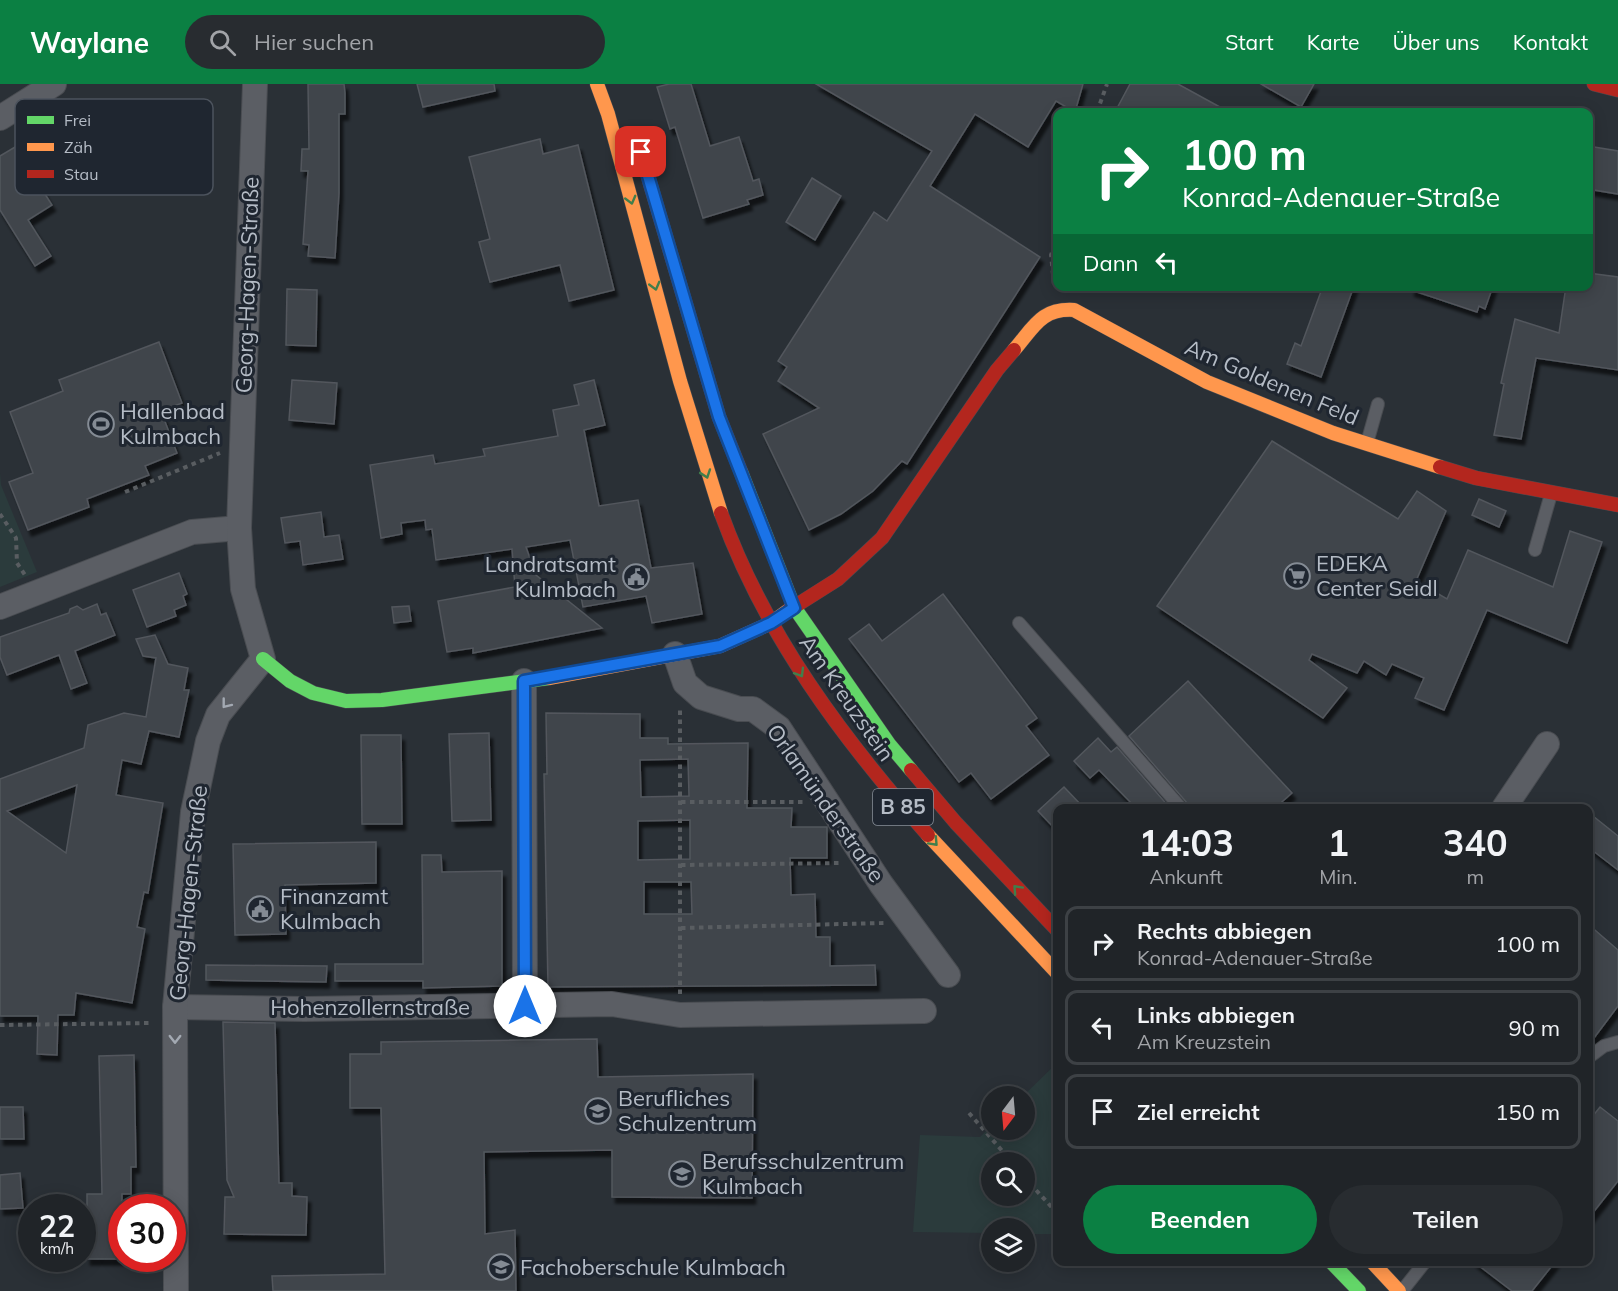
<!DOCTYPE html>
<html lang="de">
<head>
<meta charset="utf-8">
<style>
	body { margin:0; font-family:Mulish,sans-serif; background:#282c30; color:#f1f3f6; height:100vh; display:flex; flex-direction:column; font-size:22px; white-space:nowrap }
	* { box-sizing:border-box; margin:0 }
	p { font-size:20px; color:#a2a4a8 }
	.icon { flex:none; width:33px; height:33px; fill:none; stroke:currentColor; stroke-width:2; stroke-linecap:round; stroke-linejoin:round }
	.map { position:relative; flex:1; overflow:hidden }
	.details { position:absolute; left:1053px; top:720px; width:540px; height:462px; display:flex; flex-direction:column; background:#202428; border-radius:12px; box-shadow:0 3px 15px #0003,0 0 0 2px #3d4145 }
	.details>* { flex:none }
	.banner { position:absolute; left:1053px; top:24px; width:540px; height:183px; border-radius:12px; box-shadow:0 3px 15px #0003,0 0 0 2px #3d4145; background:#0b8043; color:#fff; overflow:hidden }
	.needle { width:39px; rotate:196deg }
	.fabs { position:absolute; left:981px; top:1002px; display:grid; gap:12px }
	.fabs a { display:grid; place-items:center; width:54px; height:54px; border-radius:50%; background:#202428; box-shadow:0 3px 15px #0003,0 0 0 2px #3d4145; font-size:30px }
	.speed { position:absolute; left:18px; top:1110px; display:flex; gap:12px; font-size:30px; font-weight:700; text-align:center }
	.speed>* { display:grid; place-content:center; width:78px; height:78px; border-radius:50%; background:#202428; box-shadow:0 3px 15px #0003,0 0 0 2px #3d4145; line-height:1 }
	.speed small { font-size:15px; font-weight:400 }
	.speed .limit { border:9px solid #d22; background:#fff; color:#111 }
	.pin { position:absolute; display:grid; place-items:center; width:51px; height:51px; color:#fff; margin:-26px; border-radius:12px; box-shadow:0 3px 9px #0006 }
	.me { position:absolute; width:66px; margin:-33px; rotate:0deg; stroke-linejoin:round; filter:drop-shadow(0 0 4px #0008) }
	.turn { display:flex; align-items:center; gap:21px; height:126px; padding:0 30px; font-size:27px }
	.turn .icon { width:78px; height:78px; stroke-width:2.5 }
	.turn b { display:block; font-size:42px; line-height:51px }
	.then { display:flex; align-items:center; height:57px; padding:0 30px; background:#0003; gap:12px; font-size:22px }
	.eta { display:flex; justify-content:space-evenly; align-items:center; height:102px; text-align:center }
	.eta b { font-size:36px; font-weight:700; line-height:42px }
	.cta { display:flex; gap:12px; margin-top:auto; padding:12px 30px }
	.cta a { flex:1; height:69px; border-radius:36px; background:#0b8043; color:#fff; font-size:24px; font-weight:700; line-height:69px; text-align:center }
	.cta a+a { background:#282c30; color:#f1f3f6 }
	ul { padding:0; list-style:none }
	li { display:flex; align-items:center; gap:18px; height:75px; margin:0 12px 9px; padding:0 18px; border:3px solid #3d4145; border-radius:12px }
	li div { flex:1 }
	li b { display:block; font-size:22px }
	li em { font-style:normal }
	header { display:flex; align-items:center; gap:36px; box-sizing:border-box; height:84px; padding:0 30px; background:#0b8043; color:#fff }
	header strong { font-size:28px }
	nav { display:flex; gap:33px; margin-inline-start:auto; font-size:21px }
	.search { width:420px; height:54px; background:#282c30; display:flex; align-items:center; gap:15px; box-sizing:border-box; padding:0 21px; border-radius:33px; color:#a2a4a8; font-size:22px }
	.map>svg:first-child { display:block }
</style>
</head>
<body>
<header>
<strong>Waylane</strong>
<div class="search"><svg class="icon" aria-label="search" viewBox="0 0 24 24"><circle cx="10" cy="10" r="6"/><path d="M15 15l6 6"/></svg>Hier suchen</div>
<nav><a>Start</a><a>Karte</a><a>Über uns</a><a>Kontakt</a></nav>
</header>
<div class="map">
<svg width="1618" height="1207" viewBox="0 0 1618 1207">
	<defs>
		<filter id="shadow"><feDropShadow dx="3.5" dy="6" stdDeviation="1.5" flood-color="#0009"/></filter>
	</defs>
	<rect width="100%" height="100%" fill="#2a3036"/>
	<!-- green -->
	<g fill="#2b3b3c" fill-rule="evenodd">
		<path d="M 0,389 L 1,401 L 37,488 L 0,503 Z"/>
		<path d="M 1057,979 L 1057,1150 L 1025,1150 L 1024,1144 L 992,1144 L 991,1149 L 913,1148 L 920,1051 L 980,1053 L 991,1042 L 992,1046 L 1024,1046 L 1023,1012 ZM 992,1078 L 1024,1078 L 1024,1112 L 992,1112 Z"/>
	</g>
	<!-- building -->
	<g fill="#41454b" stroke="#52575d" stroke-width="1.5" fill-rule="evenodd" filter="url(#shadow)">
		<path d="M 308,0 L 344,0 L 345,9 L 345,30 L 339,30 L 339,109 L 335,174 L 308,172 L 309,161 L 303,160 L 308,87 L 301,87 L 302,65 L 309,65 Z"/>
		<path d="M 417,0 L 494,0 L 495,7 L 423,23 Z"/>
		<path d="M 669,0 L 691,0 L 710,62 L 739,53 L 753,97 L 759,95 L 763,111 L 747,116 L 749,120 L 703,134 L 675,43 L 670,45 L 657,3 Z"/>
		<path d="M 816,0 L 1083,0 L 1075,28 L 1056,17 L 1028,63 L 975,30 L 930,102 L 1040,173 L 907,380 L 902,377 L 873,407 L 841,430 L 809,446 L 763,350 L 819,324 L 778,297 L 787,283 L 778,277 L 874,128 L 887,137 L 932,67 Z"/>
		<path d="M 1130,0 L 1178,0 L 1229,28 L 1115,28 Z"/>
		<path d="M 1261,0 L 1314,0 L 1301,23 Z"/>
		<path d="M 540,55 L 543,70 L 578,61 L 614,206 L 569,217 L 560,181 L 490,198 L 479,158 L 490,155 L 469,73 Z"/>
		<path d="M 1588,62 L 1618,67 L 1618,110 L 1588,105 Z"/>
		<path d="M 15,63 L 52,121 L 28,136 L 51,172 L 35,182 L 0,126 L 0,72 Z"/>
		<path d="M 812,94 L 841,112 L 815,156 L 786,138 Z"/>
		<path d="M 1588,189 L 1618,193 L 1618,286 L 1536,274 L 1521,355 L 1494,351 L 1504,300 L 1501,299 L 1515,235 L 1559,249 L 1566,202 L 1588,202 Z"/>
		<path d="M 1323,202 L 1354,202 L 1321,293 L 1287,280 L 1295,259 L 1301,262 Z"/>
		<path d="M 1412,202 L 1493,202 L 1485,225 L 1479,222 L 1477,228 L 1411,206 Z"/>
		<path d="M 287,205 L 317,206 L 316,262 L 286,261 Z"/>
		<path d="M 159,258 L 182,319 L 161,327 L 177,369 L 145,382 L 149,391 L 87,415 L 89,423 L 28,446 L 9,398 L 33,389 L 10,328 L 63,307 L 59,296 Z"/>
		<path d="M 292,296 L 337,299 L 334,340 L 289,336 Z"/>
		<path d="M 594,296 L 605,341 L 584,346 L 599,422 L 638,416 L 651,484 L 693,479 L 702,530 L 652,539 L 646,512 L 583,523 L 570,456 L 526,463 L 536,491 L 602,544 L 473,569 L 473,564 L 447,568 L 438,517 L 515,503 L 512,465 L 436,476 L 432,445 L 426,446 L 425,436 L 401,439 L 402,450 L 381,454 L 370,381 L 433,371 L 435,380 L 485,372 L 483,365 L 558,352 L 553,326 L 579,321 L 574,301 Z"/>
		<path d="M 1272,357 L 1398,435 L 1417,407 L 1446,427 L 1416,497 L 1447,515 L 1468,466 L 1553,503 L 1570,447 L 1602,458 L 1567,559 L 1487,526 L 1444,626 L 1415,614 L 1424,594 L 1392,580 L 1386,591 L 1364,577 L 1357,589 L 1312,570 L 1309,576 L 1347,604 L 1323,634 L 1157,522 Z"/>
		<path d="M 1479,415 L 1506,427 L 1499,443 L 1472,431 Z"/>
		<path d="M 321,428 L 324,453 L 339,451 L 343,475 L 303,481 L 300,457 L 285,459 L 281,434 Z"/>
		<path d="M 179,489 L 187,510 L 183,512 L 186,521 L 174,526 L 176,532 L 147,543 L 133,506 Z"/>
		<path d="M 943,510 L 1037,634 L 1026,642 L 1049,671 L 991,715 L 971,689 L 959,698 L 849,555 L 869,540 L 882,557 Z"/>
		<path d="M 97,520 L 101,531 L 106,529 L 115,551 L 75,567 L 87,599 L 71,605 L 59,571 L 7,591 L 0,573 L 0,553 L 69,529 L 70,525 L 77,522 L 83,526 Z"/>
		<path d="M 409,522 L 411,537 L 394,539 L 392,523 Z"/>
		<path d="M 155,551 L 168,580 L 188,584 L 184,606 L 189,606 L 179,653 L 149,647 L 141,680 L 122,676 L 116,711 L 163,719 L 148,809 L 144,808 L 137,843 L 145,845 L 132,919 L 76,909 L 74,931 L 58,931 L 57,971 L 37,970 L 38,932 L 0,932 L 0,695 L 84,664 L 88,641 L 124,629 L 146,633 L 156,574 L 143,572 L 136,555 ZM 77,701 L 66,769 L 7,727 Z"/>
		<path d="M 1188,597 L 1292,709 L 1275,724 L 1189,724 L 1187,719 L 1129,652 Z"/>
		<path d="M 546,629 L 640,630 L 640,654 L 668,654 L 668,660 L 748,659 L 747,724 L 792,724 L 791,743 L 827,743 L 827,774 L 790,774 L 791,811 L 815,810 L 816,853 L 830,853 L 830,882 L 875,881 L 876,901 L 548,903 L 544,690 L 547,690 ZM 688,675 L 689,712 L 641,713 L 640,676 ZM 690,736 L 690,775 L 638,776 L 638,737 ZM 644,798 L 691,798 L 692,830 L 644,830 Z"/>
		<path d="M 489,649 L 491,736 L 452,737 L 449,650 Z"/>
		<path d="M 361,651 L 401,651 L 402,740 L 362,740 Z"/>
		<path d="M 1098,654 L 1111,668 L 1117,663 L 1170,724 L 1136,724 L 1099,686 L 1090,694 L 1074,677 Z"/>
		<path d="M 1064,703 L 1084,724 L 1058,724 L 1058,748 L 1038,727 Z"/>
		<path d="M 1588,728 L 1618,752 L 1618,786 L 1588,763 Z"/>
		<path d="M 376,758 L 376,799 L 285,801 L 286,850 L 235,851 L 233,760 Z"/>
		<path d="M 422,771 L 441,771 L 442,788 L 502,787 L 502,902 L 423,904 L 423,897 L 335,897 L 335,880 L 423,880 Z"/>
		<path d="M 1588,840 L 1618,866 L 1618,922 L 1588,962 Z"/>
		<path d="M 206,881 L 327,882 L 326,898 L 206,896 Z"/>
		<path d="M 223,938 L 275,939 L 279,1099 L 292,1099 L 292,1112 L 307,1113 L 306,1151 L 224,1150 L 225,1113 L 234,1113 L 227,1096 Z"/>
		<path d="M 597,955 L 598,993 L 753,990 L 752,1114 L 612,1113 L 612,1066 L 484,1068 L 485,1150 L 515,1146 L 516,1207 L 273,1207 L 272,1192 L 385,1190 L 381,1024 L 350,1024 L 350,970 L 381,970 L 381,958 Z"/>
		<path d="M 134,971 L 136,1083 L 131,1083 L 131,1110 L 122,1110 L 122,1175 L 87,1175 L 87,1110 L 102,1110 L 99,972 Z"/>
		<path d="M 0,1023 L 23,1023 L 24,1055 L 0,1055 Z"/>
		<path d="M 1600,1023 L 1618,1037 L 1618,1097 L 1588,1135 L 1588,1038 Z"/>
		<path d="M 20,1089 L 23,1124 L 0,1125 L 0,1091 Z"/>
		<path d="M 1474,1178 L 1555,1178 L 1532,1207 L 1512,1207 Z"/>
	</g>
	<g fill="none" stroke-linecap="round" stroke-linejoin="round">
		<!-- lane casing -->
		<g stroke="#494c51" stroke-width="14">
			<g id="lane">
				<path d="M 1367,359 L 1378,320"/>
				<path d="M 1535,466 L 1551,410"/>
				<path d="M 1019,539 L 1181,724"/>
				<path d="M 1588,974 L 1604,962 L 1618,958"/>
				<path d="M 1402,1207 L 1425,1178"/>
			</g>
		</g>
		<!-- street casing -->
		<g stroke="#494c51" stroke-width="26">
			<g id="street">
				<path d="M 0,34 L 54,0"/>
				<path d="M 0,523 L 192,448 L 239,444"/>
				<path d="M 675,570 L 685,599 L 701,613 L 739,625 L 753,625 L 779,644 L 881,800 L 948,891"/>
				<path d="M 524,597 L 525,922"/>
				<path d="M 1504,724 L 1547,660"/>
				<path d="M 175,923 L 305,925 L 612,920 L 680,931 L 924,927"/>
				<path d="M 176,1207 L 175,923 L 193,728 L 208,657 L 218,631 L 263,575 L 243,505 L 239,444 L 255,0"/>
			</g>
		</g>
		<!-- fast casing -->
		<g stroke="#494c51" stroke-width="15">
			<g id="fast">
				<path d="M 741,388 L 794,523 L 889,660 L 911,686"/>
				<path d="M 263,575 L 290,597 L 313,609 L 346,617 L 382,616 L 549,594"/>
				<path d="M 1331,1178 L 1359,1207"/>
			</g>
		</g>
		<!-- slow casing -->
		<g stroke="#494c51" stroke-width="15">
			<g id="slow">
				<path d="M 597,0 L 608,30 L 680,297 L 721,429"/>
				<path d="M 1014,266 C 1034,243 1041,224 1074,226 L 1207,298 L 1333,349 L 1440,383"/>
				<path d="M 549,594 L 720,562 L 771,539 L 789,526"/>
				<path d="M 928,751 L 1058,890"/>
				<path d="M 1372,1178 L 1399,1207"/>
			</g>
		</g>
		<!-- jam casing -->
		<g stroke="#494c51" stroke-width="15">
			<g id="jam">
				<path d="M 1594,0 L 1618,6"/>
				<path d="M 647,89 L 719,333 L 741,388"/>
				<path d="M 1440,383 L 1476,394 L 1618,421"/>
				<path d="M 721,429 C 765,551 843,655 928,751"/>
				<path d="M 789,526 L 838,495 L 882,454 L 997,286 L 1014,266"/>
				<path d="M 911,686 L 956,739 L 1058,847"/>
			</g>
		</g>
		<!-- path -->
		<g stroke="#595d61" stroke-width="4" stroke-dasharray="4.5 4.5" stroke-linecap="butt">
			<path d="M 1097,28 L 1107,0"/>
			<path d="M 1054,200 L 1051,171 L 1058,151"/>
			<path d="M 125,408 L 220,369"/>
			<path d="M 0,430 L 16,454 L 17,479 L 25,491"/>
			<path d="M 681,718 L 803,718"/>
			<path d="M 681,781 L 842,779"/>
			<path d="M 681,844 L 884,839"/>
			<path d="M 680,910 L 680,623"/>
			<path d="M 0,941 L 153,939"/>
			<path d="M 969,1029 L 1012,1078"/>
			<path d="M 1024,1093 L 1058,1130"/>
			<path d="M 1097,1178 L 1098,1179"/>
		</g>
		<!-- lane -->
		<use href="#lane" stroke="#5b5e64" stroke-width="12"/>
		<!-- street -->
		<use href="#street" stroke="#5b5e64" stroke-width="24"/>
		<!-- fast -->
		<use href="#fast" stroke="#63d668" stroke-width="14"/>
		<!-- slow -->
		<use href="#slow" stroke="#ff974d" stroke-width="14"/>
		<!-- jam -->
		<use href="#jam" stroke="#b3261e" stroke-width="14"/>
	</g>
	<!-- one-way arrows -->
	<defs><path id="oneway-chevron" d="M-2-3.5L2.5 0L-2 3.5" fill="none" stroke-width="1.6" stroke-linecap="round" stroke-linejoin="round" transform="scale(1.5)"/></defs>
	<g stroke="#417e4c">
		<use href="#oneway-chevron" transform="translate(631 116) rotate(75)"/>
		<use href="#oneway-chevron" transform="translate(655 202) rotate(75)"/>
		<use href="#oneway-chevron" transform="translate(706 390) rotate(71)"/>
		<use href="#oneway-chevron" transform="translate(800 589) rotate(59)"/>
		<use href="#oneway-chevron" transform="translate(934 758) rotate(47)"/>
		<use href="#oneway-chevron" transform="translate(1017 805) rotate(-133)"/>
	</g>
	<g stroke="#a3a9b2">
		<use href="#oneway-chevron" transform="translate(226 620) rotate(128)"/>
		<use href="#oneway-chevron" transform="translate(175 955) rotate(90)"/>
	</g>
	<g fill="none" stroke-linecap="round" stroke-linejoin="round">
		<!-- route casing -->
		<g stroke="#114b97" stroke-width="15">
			<path id="route" d="M 525,922 L 524,597 L 720,562 L 771,539 L 794,524 L 719,333 L 641,68"/>
		</g>
		<!-- route -->
		<use href="#route" stroke="#1a73e8" stroke-width="10"/>
	</g>
	<!-- icons -->
	<defs>
		<g id="stadium-ring" transform="scale(1.35)"><circle r="9.5" fill="#1f2630" stroke="#848b94" stroke-width="1.5"/><path d="M0-5a6.5 5 0 1 0 0 10a6.5 5 0 1 0 0-10ZM-3.5-1.8h7v3.6h-7Z" fill="#848b94"/></g>
		<g id="supermarket-ring" transform="scale(1.35)"><circle r="9.5" fill="#1f2630" stroke="#848b94" stroke-width="1.5"/><path d="M-6-5.5h2.5l.6 2H6L4.5 2H-2.5L-4.4-4H-6ZM-1.5 3.2a1.3 1.3 0 1 0 .1 0ZM3 3.2a1.3 1.3 0 1 0 .1 0Z" fill="#848b94"/></g>
		<g id="civic-ring" transform="scale(1.35)"><circle r="9.5" fill="#1f2630" stroke="#848b94" stroke-width="1.5"/><path d="M-.6-6.5H3V-4.5H.6V-3L4-1V1h2V6H-6V1h2V-1L-.6-3ZM-1.2 2.5V6h2.4V2.5Z" fill="#848b94"/></g>
		<g id="school-ring" transform="scale(1.35)"><circle r="9.5" fill="#1f2630" stroke="#848b94" stroke-width="1.5"/><path d="M0-5L7-2L0 1L-7-2ZM-4 1L0 2.5L4 1V4Q0 6-4 4Z" fill="#848b94"/></g>
	</defs>
	<g fill-rule="evenodd">
		<use href="#stadium-ring" x="101" y="340"/>
		<use href="#supermarket-ring" x="1297" y="492"/>
		<use href="#civic-ring" x="636" y="493"/>
		<use href="#civic-ring" x="260" y="825"/>
		<use href="#school-ring" x="598" y="1027"/>
		<use href="#school-ring" x="682" y="1090"/>
		<use href="#school-ring" x="501" y="1183"/>
	</g>
	<g text-anchor="middle" stroke-width="6" stroke-linejoin="round" paint-order="stroke">
		<!-- shield labels -->
		<rect fill="#1f2630" stroke="#888f99" stroke-width="1.5" x="873" y="705" width="60" height="36" rx="4.5"/>
		<g font-size="21" font-weight="bold" fill="#b5bcc6">
			<text x="903" y="730">B 85</text>
		</g>
		<!-- street labels -->
		<g font-size="22" fill="#b5bcc6" stroke="#1f2630">
			<text transform="translate(247 201) rotate(-88)" y="8">Georg-Hagen-Straße</text>
			<text transform="translate(1272 298) rotate(23)" y="8">Am Goldenen Feld</text>
			<text transform="translate(847 614) rotate(55)" y="8">Am Kreuzstein</text>
			<text transform="translate(826 719) rotate(55)" y="8">Orlamünderstraße</text>
			<text transform="translate(188 809) rotate(-84)" y="8">Georg-Hagen-Straße</text>
			<text x="370" y="931">Hohenzollernstraße</text>
		</g>
		<!-- poi labels -->
		<g font-size="22" fill="#b5bcc6" stroke="#1f2630" text-anchor="start">
			<text x="120" y="335">Hallenbad<tspan x="120" dy="25">Kulmbach</tspan></text>
			<text x="1316" y="487">EDEKA<tspan x="1316" dy="25">Center Seidl</tspan></text>
			<text x="616" y="488" text-anchor="end">Landratsamt<tspan x="616" dy="25">Kulmbach</tspan></text>
			<text x="280" y="820">Finanzamt<tspan x="280" dy="25">Kulmbach</tspan></text>
			<text x="618" y="1022">Berufliches<tspan x="618" dy="25">Schulzentrum</tspan></text>
			<text x="702" y="1085">Berufsschulzentrum<tspan x="702" dy="25">Kulmbach</tspan></text>
			<text x="520" y="1191">Fachoberschule Kulmbach</text>
		</g>
	</g>
	<!-- legend -->
	<rect x="15" y="15" width="198" height="96" rx="9" fill="#1f2630" stroke="#4c535d" stroke-width="1.5"/>
	<rect x="27" y="32" width="27" height="8" fill="#63d668"/>
	<rect x="27" y="59" width="27" height="8" fill="#ff974d"/>
	<rect x="27" y="86" width="27" height="8" fill="#b3261e"/>
	<g font-size="16" fill="#b5bcc6">
		<text x="64" y="42">Frei</text>
		<text x="64" y="69">Zäh</text>
		<text x="64" y="96">Stau</text>
	</g>
</svg>
<div class="fabs">
<a><svg class="needle" viewBox="-14 -14 28 28"><path d="M0-13l5 13h-10z" fill="#e53935"/><path d="M0 13l5-13h-10z" fill="#a2a4a8"/></svg></a>
<a><svg class="icon" aria-label="search" viewBox="0 0 24 24"><circle cx="10" cy="10" r="6"/><path d="M15 15l6 6"/></svg></a>
<a><svg class="icon" aria-label="layers" viewBox="0 0 24 24"><path d="M12 4l9 5-9 5-9-5zM3 14l9 5 9-5"/></svg></a>
</div>
<div class="speed"><div>22<small>km/h</small></div><div class="limit">30</div></div>
<div class="pin" style="left:641px;top:68px;background:#d93025"><svg class="icon" aria-label="arrive" viewBox="0 0 24 24"><path d="M6 21V4h12l-3 4 3 4H6"/></svg></div>
<svg class="me" style="left:525px;top:922px" viewBox="-20 -20 40 40"><circle r="19" fill="#fff"/><path d="M0-13L10 11 0 6-10 11z" fill="#1a73e8"/></svg>
<div class="banner">
<div class="turn"><svg class="icon" aria-label="right" viewBox="0 0 24 24"><path d="M7 20v-9h11M14 6l5 5-5 5"/></svg><div><b>100 m</b>Konrad-Adenauer-Straße</div></div>
<div class="then">Dann<svg class="icon" aria-label="left" viewBox="0 0 24 24"><path d="M17 20v-9H6M10 6l-5 5 5 5"/></svg></div>
</div>
<section class="details">
<div class="eta">
<div><b>14:03</b><p>Ankunft</p></div>
<div><b>1</b><p>Min.</p></div>
<div><b>340</b><p>m</p></div>
</div>
<ul>
<li><svg class="icon" aria-label="right" viewBox="0 0 24 24"><path d="M7 20v-9h11M14 6l5 5-5 5"/></svg><div><b>Rechts abbiegen</b><p>Konrad-Adenauer-Straße</p></div><em>100 m</em></li>
<li><svg class="icon" aria-label="left" viewBox="0 0 24 24"><path d="M17 20v-9H6M10 6l-5 5 5 5"/></svg><div><b>Links abbiegen</b><p>Am Kreuzstein</p></div><em>90 m</em></li>
<li><svg class="icon" aria-label="arrive" viewBox="0 0 24 24"><path d="M6 21V4h12l-3 4 3 4H6"/></svg><div><b>Ziel erreicht</b></div><em>150 m</em></li>
</ul>
<div class="cta"><a>Beenden</a><a>Teilen</a></div>
</section>
</div>
</body>
</html>
